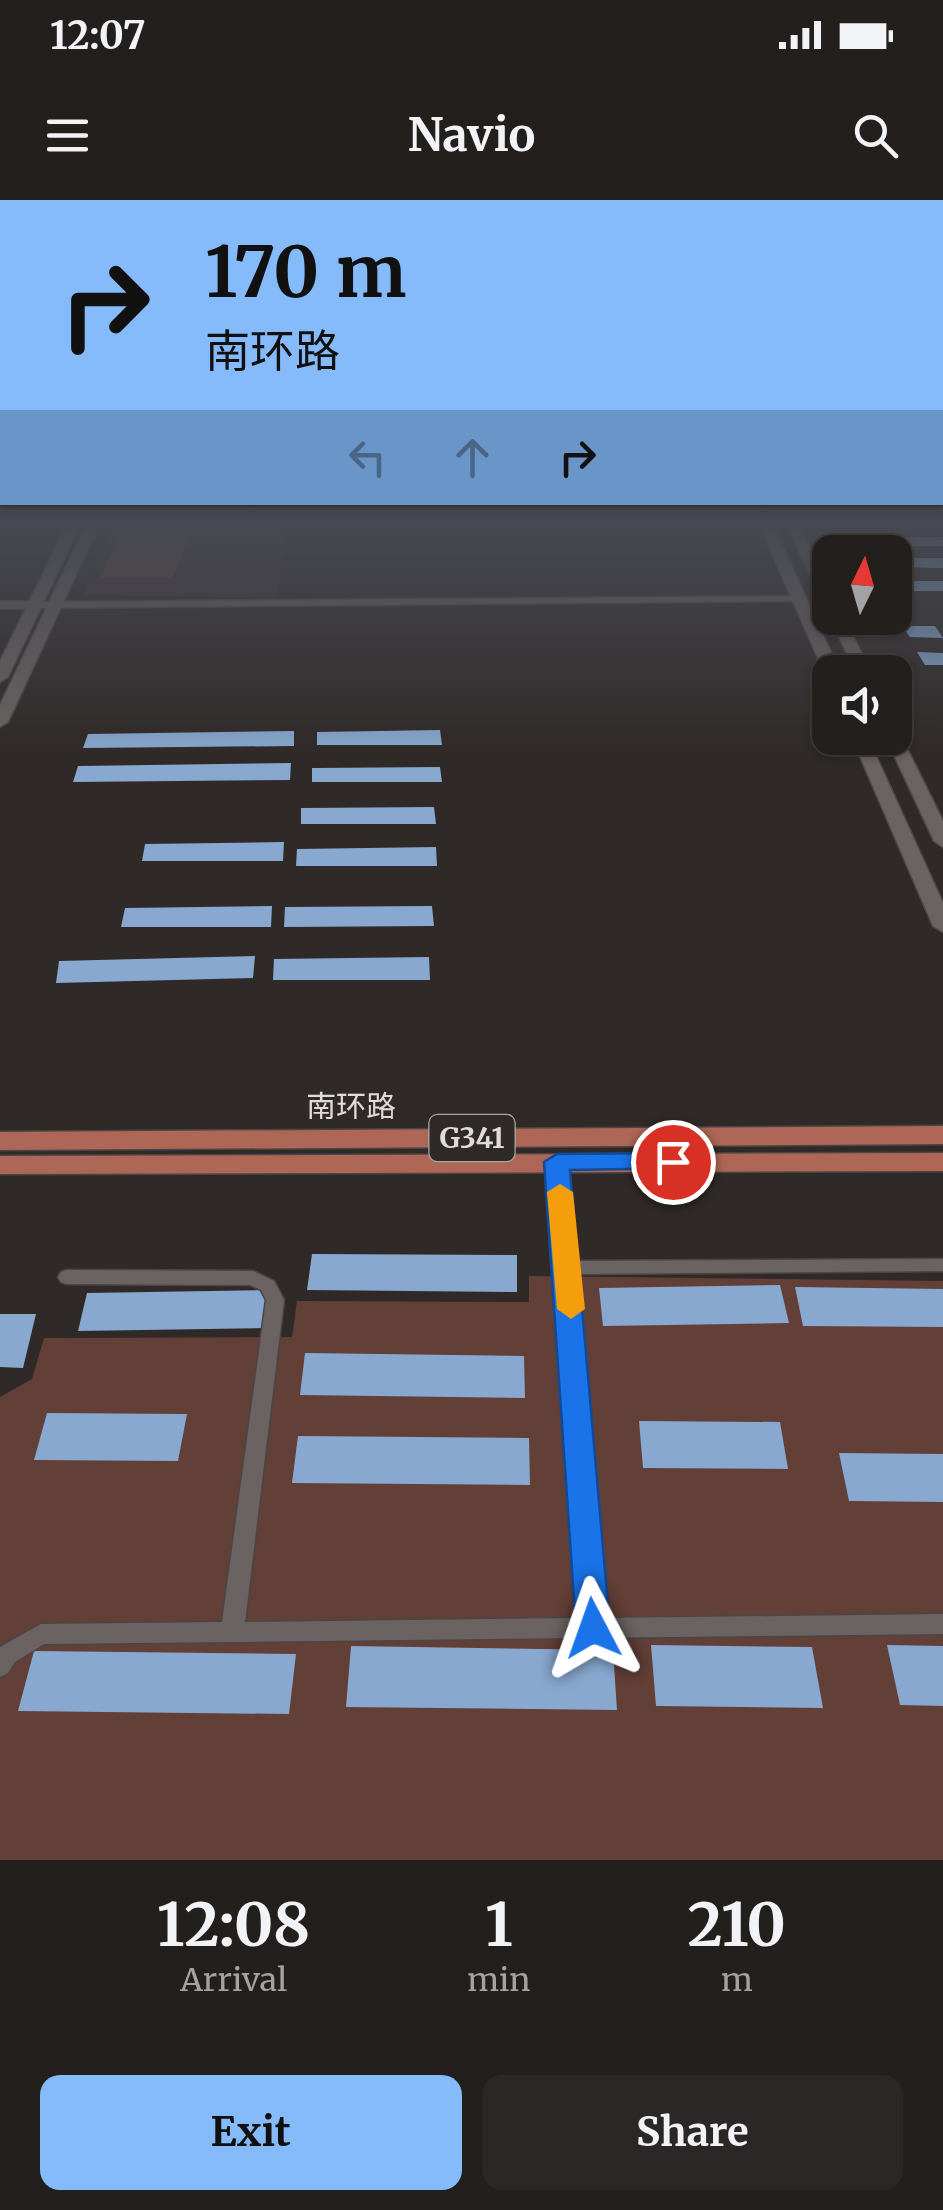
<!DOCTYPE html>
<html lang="en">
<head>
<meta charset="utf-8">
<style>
	body { margin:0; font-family:Merriweather,"Noto Sans SC",serif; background:#2b2726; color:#f1f3f6; height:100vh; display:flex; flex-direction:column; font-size:38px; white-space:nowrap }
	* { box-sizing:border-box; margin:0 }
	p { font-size:32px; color:#a3a2a4 }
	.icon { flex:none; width:55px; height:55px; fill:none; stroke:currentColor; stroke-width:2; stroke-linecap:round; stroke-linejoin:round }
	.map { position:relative; height:1660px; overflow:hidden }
	.sheet { display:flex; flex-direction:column; background:#231f1d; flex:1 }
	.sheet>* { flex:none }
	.banner { position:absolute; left:0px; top:0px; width:945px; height:305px; box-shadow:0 2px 8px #0004,0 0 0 2px #403d3b; background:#85bbfb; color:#111; overflow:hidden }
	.needle { width:65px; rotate:5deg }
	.buttons { position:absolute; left:812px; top:335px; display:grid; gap:20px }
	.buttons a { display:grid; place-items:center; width:100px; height:100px; border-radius:20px; background:#231f1d; box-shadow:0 2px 8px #0004,0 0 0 2px #403d3b; font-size:50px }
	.pin { position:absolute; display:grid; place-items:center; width:85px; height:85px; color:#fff; margin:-42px; border:5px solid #fff; border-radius:50%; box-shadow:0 2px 10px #0007 }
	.me { position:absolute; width:110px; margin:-55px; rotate:356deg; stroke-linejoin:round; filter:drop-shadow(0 0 8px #0008) }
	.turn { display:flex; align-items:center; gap:35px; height:210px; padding:0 40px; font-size:45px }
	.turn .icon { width:130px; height:130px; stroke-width:2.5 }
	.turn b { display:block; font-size:70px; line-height:85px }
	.lanes { display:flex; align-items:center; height:95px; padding:0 40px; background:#0003; justify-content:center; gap:50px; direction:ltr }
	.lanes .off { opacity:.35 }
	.eta { display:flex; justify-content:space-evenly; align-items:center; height:170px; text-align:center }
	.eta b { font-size:60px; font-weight:700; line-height:70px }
	.cta { display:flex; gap:20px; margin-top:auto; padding:20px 40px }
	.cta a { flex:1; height:115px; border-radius:20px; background:#85bbfb; color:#111; font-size:40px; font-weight:700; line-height:115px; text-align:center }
	.cta a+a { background:#2b2726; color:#f1f3f6 }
	.status { display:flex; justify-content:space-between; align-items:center; height:70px; padding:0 50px; background:#231f1d; direction:ltr }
	.status svg { height:28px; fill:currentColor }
	header { display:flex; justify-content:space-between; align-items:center; height:130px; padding:0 40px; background:#231f1d; font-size:45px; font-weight:700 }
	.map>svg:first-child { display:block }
</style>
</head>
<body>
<div class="status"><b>12:07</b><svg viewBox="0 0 49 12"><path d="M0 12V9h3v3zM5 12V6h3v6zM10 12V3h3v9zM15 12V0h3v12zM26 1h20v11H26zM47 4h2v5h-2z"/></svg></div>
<header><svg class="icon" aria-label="menu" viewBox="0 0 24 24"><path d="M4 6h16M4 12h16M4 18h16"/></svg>Navio<svg class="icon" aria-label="search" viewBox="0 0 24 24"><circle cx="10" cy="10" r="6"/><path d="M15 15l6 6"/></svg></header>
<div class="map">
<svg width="943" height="1660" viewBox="0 0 943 1660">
	<rect width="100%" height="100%" fill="#2f2927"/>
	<!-- built -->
	<path fill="#3d302d" d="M 113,329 L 284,329 L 278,396 L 83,395 Z"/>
	<!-- green -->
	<g fill="#623f37">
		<path d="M 188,337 L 173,378 L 101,378 L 118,338 Z"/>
		<path d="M 529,1076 L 943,1081 L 943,1660 L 0,1660 L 0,1197 L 32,1179 L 44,1138 L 292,1137 L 297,1101 L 529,1102 Z"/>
	</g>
	<!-- building -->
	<g fill="#88a8cf">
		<path d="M 853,337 L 943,337 L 943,346 L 858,346 Z"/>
		<path d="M 895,358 L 943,358 L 943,368 L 895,367 Z"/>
		<rect x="895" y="381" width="48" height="10"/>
		<path d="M 902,426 L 935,426 L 943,438 L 910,437 Z"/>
		<path d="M 917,452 L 943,453 L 943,465 L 925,465 Z"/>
		<path d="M 440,530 L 442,545 L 317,545 L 317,532 Z"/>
		<path d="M 294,531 L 294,546 L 83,548 L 88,534 Z"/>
		<path d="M 291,563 L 290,580 L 73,582 L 78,566 Z"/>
		<path d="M 440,567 L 442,582 L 312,582 L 312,568 Z"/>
		<path d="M 434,607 L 436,624 L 301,624 L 301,608 Z"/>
		<path d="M 284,642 L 283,661 L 142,661 L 145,644 Z"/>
		<path d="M 436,647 L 437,666 L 296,666 L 297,649 Z"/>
		<path d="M 272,706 L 271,727 L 121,727 L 125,708 Z"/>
		<path d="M 432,706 L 434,726 L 284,727 L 285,707 Z"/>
		<path d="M 255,756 L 253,778 L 56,783 L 59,761 Z"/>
		<path d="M 429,757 L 430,780 L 273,780 L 274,759 Z"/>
		<path d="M 312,1054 L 517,1055 L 517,1092 L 307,1090 Z"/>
		<path d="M 780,1085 L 789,1123 L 603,1126 L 599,1088 Z"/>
		<path d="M 795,1087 L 943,1089 L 943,1127 L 803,1126 Z"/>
		<path d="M 270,1090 L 266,1128 L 78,1131 L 87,1093 Z"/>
		<path d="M 0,1114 L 36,1114 L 23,1168 L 0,1167 Z"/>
		<path d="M 305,1153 L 524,1156 L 525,1198 L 300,1195 Z"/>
		<path d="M 47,1213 L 187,1214 L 178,1261 L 34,1260 Z"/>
		<path d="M 639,1221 L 780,1222 L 788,1269 L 643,1268 Z"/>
		<path d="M 298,1236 L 529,1238 L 530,1285 L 292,1283 Z"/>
		<path d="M 839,1253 L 943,1254 L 943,1302 L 849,1301 Z"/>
		<path d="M 651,1445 L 812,1447 L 823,1508 L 656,1506 Z"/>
		<path d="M 887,1445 L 943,1446 L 943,1506 L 900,1505 Z"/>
		<path d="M 351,1446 L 613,1450 L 617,1510 L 346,1507 Z"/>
		<path d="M 34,1451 L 296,1454 L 289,1514 L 18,1511 Z"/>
	</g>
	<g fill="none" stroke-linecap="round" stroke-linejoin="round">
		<!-- minor casing -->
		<g stroke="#4b4645" stroke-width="3">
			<g id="minor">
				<path d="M 799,396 L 804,399 L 802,401 L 37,408 L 32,405 L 37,402 Z"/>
				<path d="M 557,956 L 563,958 L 565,962 L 574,1061 L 943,1059 L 943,1071 L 575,1074 L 603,1418 L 943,1414 L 943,1434 L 44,1444 L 15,1462 L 8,1473 L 0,1477 L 0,1447 L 41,1424 L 222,1422 L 266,1100 L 261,1090 L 250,1085 L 67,1084 L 61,1082 L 58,1077 L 61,1072 L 67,1070 L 253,1071 L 274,1081 L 284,1100 L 245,1422 L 581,1418 L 549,962 L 551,958 Z"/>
			</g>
		</g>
		<!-- tertiary casing -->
		<g stroke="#4b4645" stroke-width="2">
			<path id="tertiary" d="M 0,401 L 37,401 L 43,405 L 37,409 L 0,409 Z"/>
		</g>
		<!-- secondary casing -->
		<g stroke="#4b4645" stroke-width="3">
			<g id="secondary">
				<path d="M 66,327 L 79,327 L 8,477 L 0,482 L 0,461 Z"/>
				<path d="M 85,327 L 98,327 L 8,522 L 0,527 L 0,505 Z"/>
				<path d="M 760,327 L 774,327 L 840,472 L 830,472 L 830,476 L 824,472 Z"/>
				<path d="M 788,327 L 801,327 L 830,388 L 830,407 L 823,403 Z"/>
				<path d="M 830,417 L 844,418 L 871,472 L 855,472 Z"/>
				<path d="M 895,533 L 902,538 L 943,621 L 943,647 L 934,641 L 886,538 L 895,538 Z"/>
				<path d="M 852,538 L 868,538 L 943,703 L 943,732 L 933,726 Z"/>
			</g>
		</g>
		<!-- trunk casing -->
		<g stroke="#4b4645" stroke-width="3">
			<g id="trunk">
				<path d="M 943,926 L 943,944 L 0,950 L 0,932 Z"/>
				<path d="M 943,953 L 943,971 L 0,974 L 0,956 Z"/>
			</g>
		</g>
		<!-- minor -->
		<use href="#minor" fill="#6b6361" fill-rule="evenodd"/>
		<!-- tertiary -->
		<use href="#tertiary" fill="#6b6361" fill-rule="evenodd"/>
		<!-- secondary -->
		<use href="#secondary" fill="#6b6361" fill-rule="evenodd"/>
		<!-- trunk -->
		<use href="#trunk" fill="#ae6656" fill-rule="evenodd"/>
	</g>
	<!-- sky -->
	<linearGradient id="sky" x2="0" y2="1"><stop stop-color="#1a1715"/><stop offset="0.58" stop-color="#474952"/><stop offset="1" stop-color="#474952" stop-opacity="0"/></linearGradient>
	<rect width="943" height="559" fill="url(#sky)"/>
	<!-- route -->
	<path fill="#1a73e8" stroke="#114b97" stroke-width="2.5" d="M 673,953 L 682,956 L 685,962 L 682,968 L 570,970 L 610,1428 L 605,1439 L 593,1443 L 581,1439 L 576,1428 L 544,962 L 557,954 Z"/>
	<!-- slow -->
	<path fill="#f59e0b" d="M 560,984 L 573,992 L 585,1109 L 571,1119 L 557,1109 L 547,992 Z"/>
	<g text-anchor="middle" stroke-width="10" stroke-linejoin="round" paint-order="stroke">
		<!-- shield labels -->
		<rect fill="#2f2927" stroke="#aba6a5" stroke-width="2.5" x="429.5" y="915" width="85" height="46" rx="8"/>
		<g font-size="28" font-weight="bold" fill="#e0dcdb">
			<text x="472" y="948">G341</text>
		</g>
		<!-- street labels -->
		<g font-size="30" fill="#e0dcdb" stroke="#2f2927">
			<text x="351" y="917">南环路</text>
		</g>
	</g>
</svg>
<div class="buttons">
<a><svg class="needle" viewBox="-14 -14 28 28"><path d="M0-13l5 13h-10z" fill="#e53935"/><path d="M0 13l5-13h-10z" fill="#a3a2a4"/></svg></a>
<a><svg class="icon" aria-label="sound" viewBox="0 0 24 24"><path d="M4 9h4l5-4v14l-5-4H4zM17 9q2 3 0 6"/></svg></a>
</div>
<div class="pin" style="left:673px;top:962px;background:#d93025"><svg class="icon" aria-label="arrive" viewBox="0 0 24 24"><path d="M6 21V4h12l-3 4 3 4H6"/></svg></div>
<svg class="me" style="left:593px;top:1428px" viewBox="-20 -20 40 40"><path d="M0-17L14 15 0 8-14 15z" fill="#1a73e8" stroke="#fff" stroke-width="4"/></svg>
<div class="banner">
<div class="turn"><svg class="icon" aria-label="right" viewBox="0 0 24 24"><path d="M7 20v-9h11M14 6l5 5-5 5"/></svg><div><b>170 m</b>南环路</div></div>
<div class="lanes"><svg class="icon off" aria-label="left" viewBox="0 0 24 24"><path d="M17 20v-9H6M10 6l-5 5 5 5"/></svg><svg class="icon off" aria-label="ahead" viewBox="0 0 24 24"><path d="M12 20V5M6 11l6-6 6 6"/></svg><svg class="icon" aria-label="right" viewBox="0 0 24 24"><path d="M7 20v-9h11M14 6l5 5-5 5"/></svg></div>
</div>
</div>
<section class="sheet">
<div class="eta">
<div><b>12:08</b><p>Arrival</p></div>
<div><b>1</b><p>min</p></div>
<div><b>210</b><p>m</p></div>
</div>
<div class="cta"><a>Exit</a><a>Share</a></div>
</section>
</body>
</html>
